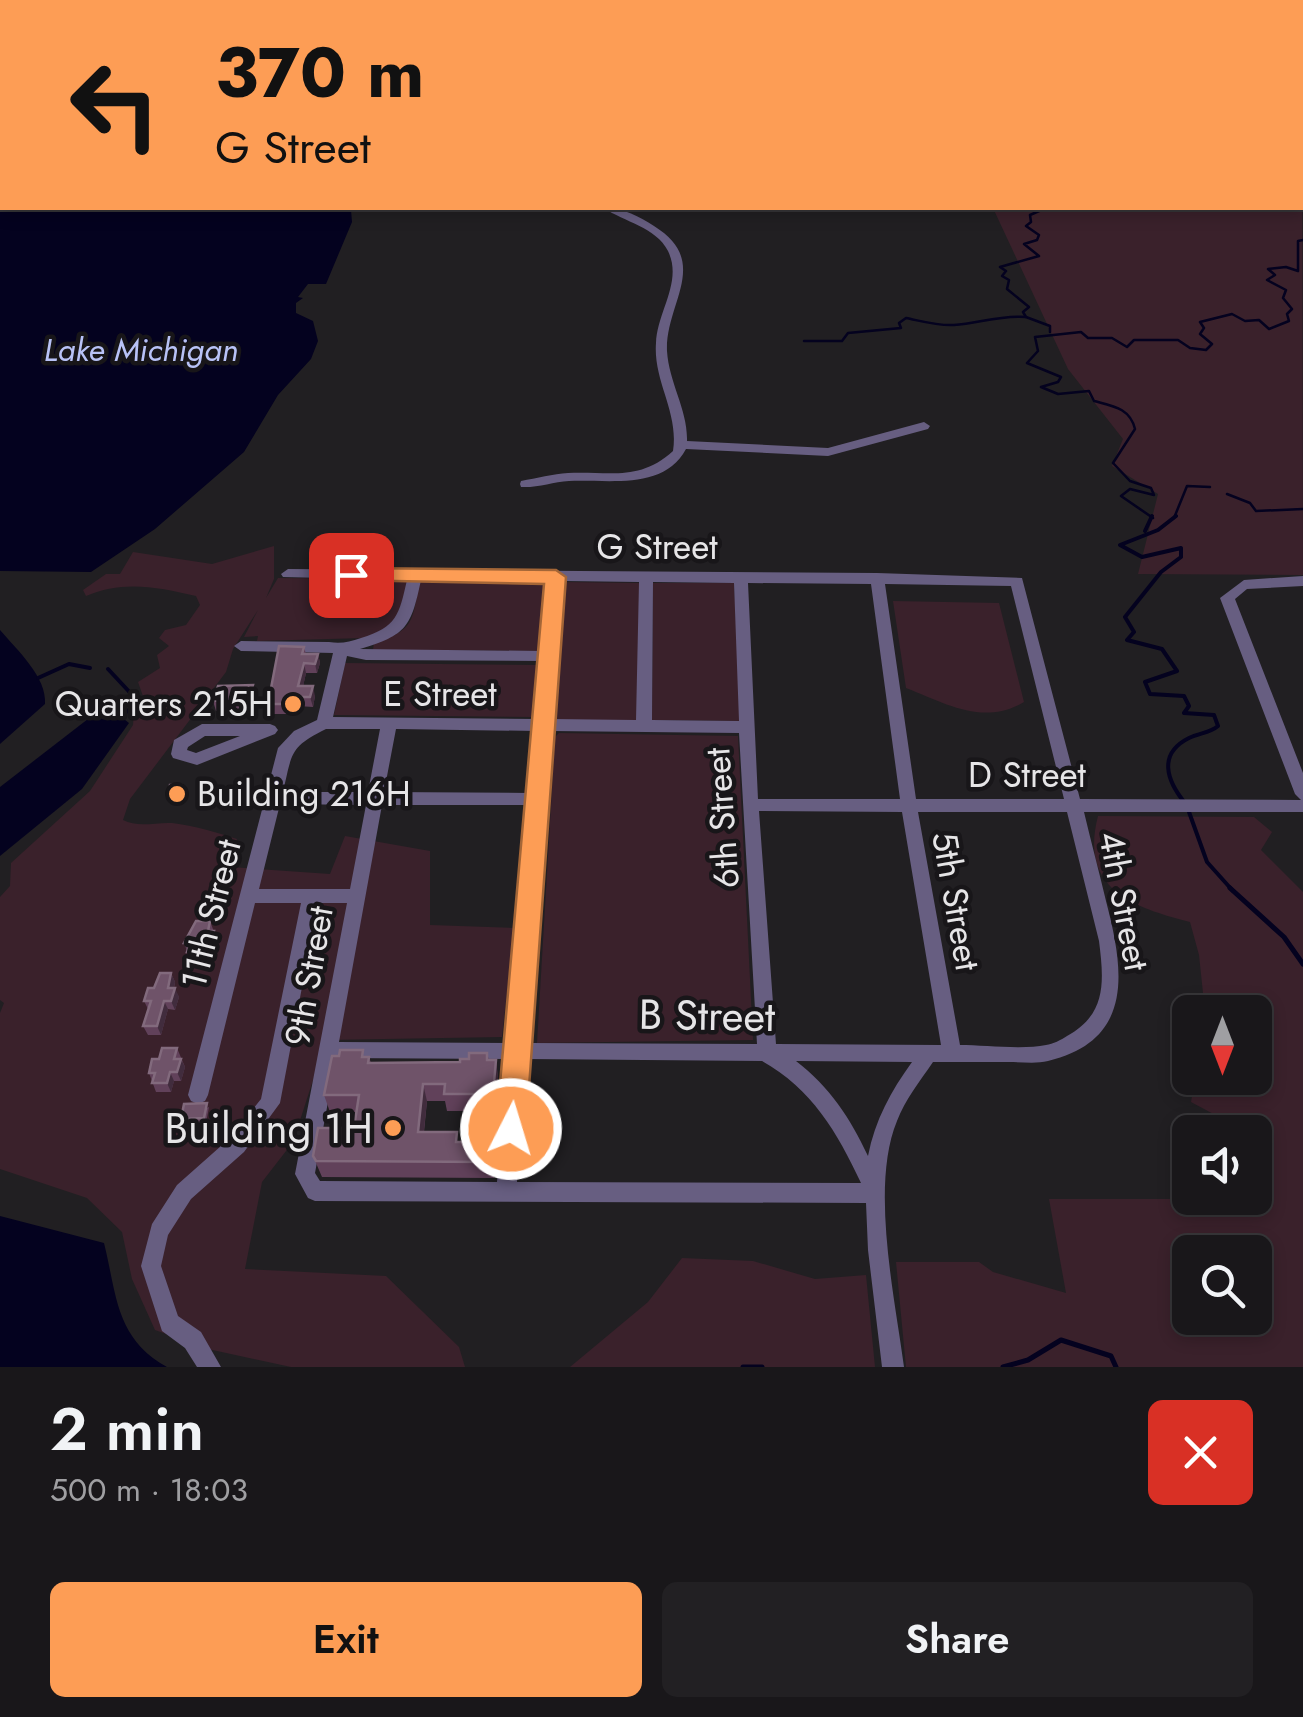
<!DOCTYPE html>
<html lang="en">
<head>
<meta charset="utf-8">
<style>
	body { margin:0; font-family:Jost,sans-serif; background:#222023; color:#f1f3f6; height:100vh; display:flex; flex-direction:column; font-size:38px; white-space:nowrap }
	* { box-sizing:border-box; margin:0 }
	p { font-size:32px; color:#9f9fa2 }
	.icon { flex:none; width:55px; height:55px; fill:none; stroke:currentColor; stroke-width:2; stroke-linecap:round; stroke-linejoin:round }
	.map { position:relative; height:1367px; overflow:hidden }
	.details { display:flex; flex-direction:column; background:#19171a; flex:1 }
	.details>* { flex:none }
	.guide { position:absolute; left:0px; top:0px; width:1305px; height:210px; box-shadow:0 5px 15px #0003,0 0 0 2px #373639; background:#fd9d55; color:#111; overflow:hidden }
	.needle { width:65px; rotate:180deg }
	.buttons { position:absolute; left:1172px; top:995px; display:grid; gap:20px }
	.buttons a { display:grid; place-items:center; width:100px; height:100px; border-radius:15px; background:#19171a; box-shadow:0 5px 15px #0003,0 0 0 2px #373639; font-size:50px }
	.pin { position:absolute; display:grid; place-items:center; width:85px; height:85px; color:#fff; margin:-42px; border-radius:20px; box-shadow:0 5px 15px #0006 }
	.me { position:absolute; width:110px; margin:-55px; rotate:5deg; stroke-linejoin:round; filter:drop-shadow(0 0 8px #0008) }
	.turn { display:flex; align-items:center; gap:35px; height:210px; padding:0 50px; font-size:45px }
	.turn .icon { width:130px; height:130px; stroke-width:2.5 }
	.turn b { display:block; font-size:70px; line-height:85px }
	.round { display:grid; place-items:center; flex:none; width:105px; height:105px; border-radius:15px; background:#222023 }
	.overview { display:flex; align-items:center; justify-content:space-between; height:170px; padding:0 50px }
	h1 { font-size:60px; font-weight:600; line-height:75px }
	.primary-button { display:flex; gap:20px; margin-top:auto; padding:20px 50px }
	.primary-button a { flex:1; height:115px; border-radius:15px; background:#fd9d55; color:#111; font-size:40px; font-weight:600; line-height:115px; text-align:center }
	.primary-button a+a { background:#222023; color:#f1f3f6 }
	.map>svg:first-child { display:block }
</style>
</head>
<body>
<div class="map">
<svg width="1303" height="1367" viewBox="0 0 1303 1367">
	<rect width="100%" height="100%" fill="#211f22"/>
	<!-- green -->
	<g fill="#3a212b" fill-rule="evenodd">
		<path d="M 429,0 L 1300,0 L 1302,2 L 429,2 Z"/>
		<path d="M 1302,4 L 1303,575 L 1138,574 L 1158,494 L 1112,466 L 1123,439 L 1068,369 L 993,208 L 1302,208 Z"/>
		<path d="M 274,546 L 274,579 L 266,598 L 278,578 L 410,579 L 402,621 L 365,638 L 257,641 L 258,636 L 244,637 L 258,610 L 233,649 L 226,672 L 130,799 L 123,820 C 138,828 156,822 172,823 C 195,826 216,832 237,839 L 231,867 L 330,874 L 345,836 L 430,851 L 430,925 L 514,928 L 502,1037 L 326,1040 L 293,1142 L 262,1182 L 245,1269 L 386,1276 L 459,1347 L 465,1367 L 291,1367 L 208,1349 L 155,1330 L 132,1279 L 122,1232 L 87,1198 L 0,1169 L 0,1013 L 4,1003 L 0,1000 L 0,897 L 10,886 L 11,863 L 90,791 L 133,725 L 134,712 L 144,699 L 138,682 L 160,668 L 157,655 L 169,646 L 159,638 L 165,630 L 186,625 L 200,605 L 196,596 C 158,587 122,580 86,596 L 83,590 L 106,574 L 120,574 L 133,552 L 212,564 Z"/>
		<path d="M 420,579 L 552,580 L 546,651 L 373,650 L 374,642 C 417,631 412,618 420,579 Z"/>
		<path d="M 564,582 L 642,583 L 638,721 L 552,720 Z"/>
		<path d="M 653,583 L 734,583 L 741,721 L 652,720 Z"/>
		<path d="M 893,601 L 999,603 L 1024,702 C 983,726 947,704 906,688 Z"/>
		<path d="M 345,663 L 538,665 L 533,717 L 334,715 Z"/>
		<path d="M 559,733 L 738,736 L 753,1040 L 537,1043 L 555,737 Z"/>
		<path d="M 1098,816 L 1254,817 L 1272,832 L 1261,850 L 1303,892 L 1303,1367 L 906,1367 L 896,1262 L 979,1262 L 993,1272 L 1066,1293 L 1049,1199 L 1171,1199 L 1173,1209 L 1214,1207 L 1220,1198 L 1255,1198 L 1255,1132 L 1239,1132 L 1236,1126 L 1191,1102 L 1195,1078 L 1255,1078 L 1255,1012 L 1205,1012 L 1199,955 L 1190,922 C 1132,907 1079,889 1098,816 ZM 1190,1252 L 1255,1252 L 1255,1318 L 1190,1318 Z"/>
		<path d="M 682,1258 L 753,1261 L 815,1279 L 866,1275 L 875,1367 L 570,1367 L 648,1302 Z"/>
	</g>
	<!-- water -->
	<g fill="#04021f">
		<path d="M 0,0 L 331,0 L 2,2 L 2,208 L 351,210 L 352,222 L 326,284 L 308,284 L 298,297 L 303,298 L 296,303 L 296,313 L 313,321 L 318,341 L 311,359 L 278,395 L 244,452 L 155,529 L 91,572 L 0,571 Z"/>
		<path d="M 0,630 C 17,650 47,677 45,704 L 0,744 Z"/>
		<path d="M 111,709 L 129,723 L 82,789 L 0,856 L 0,787 L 97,712 Z"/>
		<path d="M 0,1216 L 104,1243 C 117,1295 115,1338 167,1367 L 0,1367 Z"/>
	</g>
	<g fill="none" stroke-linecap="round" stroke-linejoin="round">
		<!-- stream-far2 -->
		<g stroke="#04021f" stroke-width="2.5">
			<path d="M 1086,0 L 1092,2"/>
			<path d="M 1050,332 L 1050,326 L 1026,317 L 1023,312 L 1029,307 L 1007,289 L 1009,280 L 1002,276 L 1006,271 L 1000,267 L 1039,256 L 1024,244 L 1037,240 L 1039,235 L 1026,226 L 1031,222 L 1030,215 L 1046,208 L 1064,208"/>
			<path d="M 804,341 L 842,341 L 848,333 L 901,328 L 899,323 L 906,318 C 921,321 938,326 954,325 C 979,323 1001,315 1026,317"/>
			<path d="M 1227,494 L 1250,503 L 1256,511 L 1303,509"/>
			<path d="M 1153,518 L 1121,496 L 1130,489 L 1154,495 L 1151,488 L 1130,481 L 1113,463 L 1135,429 C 1130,408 1113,406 1094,401 L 1089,391 L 1058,394 L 1041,387 L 1058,382 L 1061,377 L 1027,363 L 1038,351 L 1035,337 L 1081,332 L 1088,338 L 1112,338 L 1127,347 L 1134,340 L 1178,340 L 1190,348 L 1206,350 L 1212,344 L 1200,334 L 1204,328 L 1200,322 L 1232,314 L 1245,321 L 1259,320 L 1269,329 L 1289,321 L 1287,314 L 1292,309 L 1283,298 L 1286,290 L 1267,280 L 1275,275 L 1268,269 L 1286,267 L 1298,271 L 1298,241 L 1303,240"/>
			<path d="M 1174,518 L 1187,486 L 1210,487"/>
		</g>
		<!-- stream-far1 -->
		<g stroke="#04021f" stroke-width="4">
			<path d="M 1176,516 L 1158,530 L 1120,545 L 1142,557 L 1181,548 L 1181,557 L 1161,572 L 1125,617 L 1134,632 L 1127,640 L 1162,649 L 1177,671 L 1145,682 L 1150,694 L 1184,696 L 1189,706 L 1184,713 L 1214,715 L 1218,726 C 1210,733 1199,733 1189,738 C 1157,754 1167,781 1185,803"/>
			<path d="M 1145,531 L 1152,516"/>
			<path d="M 108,669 L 136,699 L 137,704 L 122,715"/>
			<path d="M 38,678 L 69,664 L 90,668"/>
			<path d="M 1189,812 L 1207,862 L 1233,891"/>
		</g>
		<!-- stream -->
		<g stroke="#04021f" stroke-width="5">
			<path d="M 1230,888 L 1284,937 L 1303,964"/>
			<path d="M 743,1367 L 762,1367"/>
			<path d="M 1003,1367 L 1028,1360 L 1061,1340 L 1111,1356 L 1116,1367"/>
		</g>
		<!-- minor -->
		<g fill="#675e81" fill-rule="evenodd">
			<rect x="992" y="0" width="8" height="2"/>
			<path d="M 604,208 C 621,207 639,216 654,226 C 712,262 665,303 667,351 C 669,383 688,410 687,441 L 828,448 L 924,422 L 930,426 L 928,429 L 828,456 L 686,449 C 664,491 607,479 569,481 C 553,482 537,488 521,487 L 520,484 L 521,481 C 537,478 553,474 568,473 C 609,471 639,482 673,451 C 679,412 653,381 656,343 C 657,312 683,282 668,251 C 656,227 624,222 604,208 Z"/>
			<path d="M 288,569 L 877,573 L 1022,578 L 1080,799 L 1301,800 L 1295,794 L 1220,598 L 1244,580 L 1303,576 L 1303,586 L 1247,589 L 1235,599 L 1303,773 L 1303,812 L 1084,812 C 1091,842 1099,871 1106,901 C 1124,970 1135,1040 1048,1061 C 1036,1064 1022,1062 1009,1062 C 984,1062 958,1062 933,1062 C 920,1081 905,1100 897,1121 C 870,1186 895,1298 904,1367 L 882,1367 L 868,1250 L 866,1203 L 315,1201 L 308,1198 L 295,1174 L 347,903 L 318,903 L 280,1103 L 244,1152 L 191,1199 L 168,1235 L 161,1266 L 178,1316 L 201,1332 L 221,1367 L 197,1367 L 185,1348 L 162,1331 L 141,1266 L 152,1224 L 177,1185 L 230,1138 L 261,1099 L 301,903 L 255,903 L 208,1095 L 205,1101 L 198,1104 L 191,1101 L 188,1095 L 278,748 L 294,731 L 317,720 L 333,653 L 241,651 L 234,646 L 241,641 L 329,642 C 341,644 349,642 361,638 C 397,627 399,615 407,580 L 283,577 L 281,574 ZM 421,580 L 549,581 L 543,651 L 360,649 C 407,635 411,627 421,580 ZM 563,581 L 639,582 L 636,720 L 552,719 ZM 653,582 L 734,583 L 739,721 L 652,720 ZM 748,583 L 871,584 L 900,799 L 758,799 ZM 885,584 L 1011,586 L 1064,799 L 916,799 ZM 347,656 L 366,660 L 542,661 L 537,719 L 333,717 ZM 326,729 L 380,729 L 368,792 L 283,792 C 292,754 289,747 326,729 ZM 396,729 L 536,731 L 530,793 L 384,792 ZM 551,731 L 739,733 L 757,1044 L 528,1043 ZM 280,804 L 366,805 L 350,889 L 259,889 ZM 382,805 L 529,805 L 509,1043 L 339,1042 ZM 759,811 L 902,812 L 941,1045 L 776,1044 ZM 918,812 L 1067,812 L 1099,941 C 1104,981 1107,1014 1067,1036 C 1061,1040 1053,1044 1046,1045 C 1023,1050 984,1045 960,1045 ZM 336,1058 L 507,1059 L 497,1182 L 320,1181 L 315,1173 ZM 526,1059 L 762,1061 C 812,1089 837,1132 861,1183 L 517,1182 ZM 796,1061 L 912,1062 C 891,1091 875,1120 868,1156 C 850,1118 830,1087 796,1061 Z"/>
			<path d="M 202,724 L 270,724 L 275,726 L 278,730 L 275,734 L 197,765 L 173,758 L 171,754 L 174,740 ZM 205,736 L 240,736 L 196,753 L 187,750 L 188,747 Z"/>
		</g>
	</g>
	<!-- wall -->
	<g fill="#61415a">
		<path d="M 304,647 L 306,654 L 318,654 L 320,663 L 317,673 L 306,673 L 303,686 L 315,696 L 313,707 L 298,706 L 296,714 L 270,714 L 268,704 Z"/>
		<path d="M 255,695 L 251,708 L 216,711 L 213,701 Z"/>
		<path d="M 181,785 L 183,789 L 181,799 L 170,800 L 169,795 Z"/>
		<path d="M 210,921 L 217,940 L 214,951 L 207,951 L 205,961 L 191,961 L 184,943 Z"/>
		<path d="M 171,973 L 175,982 L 174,988 L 179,997 L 175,1010 L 168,1009 L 161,1035 L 148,1035 L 143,1026 L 148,1009 L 144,1001 Z"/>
		<path d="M 177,1048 L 185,1067 L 181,1081 L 174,1081 L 171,1092 L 156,1092 L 149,1073 Z"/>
		<path d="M 487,1053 L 489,1060 L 496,1060 L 498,1078 L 496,1111 L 447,1111 L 445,1101 L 427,1101 L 424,1132 L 459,1142 L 490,1142 L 493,1158 L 494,1178 L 322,1177 L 313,1156 L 354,1128 L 356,1112 L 330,1112 L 324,1095 L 365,1057 L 369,1057 L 371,1063 L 460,1062 Z"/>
		<path d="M 209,1107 L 206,1123 L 183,1123 L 181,1119 Z"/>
	</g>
	<!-- shaded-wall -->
	<g fill="#412c3d">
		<path d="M 318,654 L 320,663 L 317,673 L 315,664 Z"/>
		<path d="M 304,663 L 306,673 L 301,696 L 298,686 Z"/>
		<path d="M 253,685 L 255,695 L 251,708 L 249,699 Z"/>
		<path d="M 313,686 L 315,696 L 313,707 L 310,697 Z"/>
		<path d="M 214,931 L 217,940 L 214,951 L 211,942 Z"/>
		<path d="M 204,942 L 207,951 L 205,961 L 201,952 Z"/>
		<path d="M 171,973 L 175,982 L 172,997 L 168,988 Z"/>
		<path d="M 175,988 L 179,997 L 175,1010 L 171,1001 Z"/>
		<path d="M 164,1001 L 168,1009 L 161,1035 L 157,1026 Z"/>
		<path d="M 181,1059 L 185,1067 L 181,1081 L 177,1072 Z"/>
		<path d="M 496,1060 L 498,1078 L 496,1111 L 493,1094 Z"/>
		<path d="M 170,1072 L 174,1081 L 171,1092 L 167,1083 Z"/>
		<path d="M 423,1084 L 427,1101 L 422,1148 L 418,1132 Z"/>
		<path d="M 490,1142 L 493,1158 L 494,1178 L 491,1162 Z"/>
	</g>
	<!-- building -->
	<g fill="#6f5369" stroke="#826a7d" stroke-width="2.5">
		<path d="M 279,646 L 304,647 L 302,654 L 318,654 L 315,664 L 304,663 L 298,686 L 313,686 L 310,697 L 295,697 L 293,704 L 268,704 Z"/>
		<path d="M 253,685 L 249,699 L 213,701 L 218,686 Z"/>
		<path d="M 170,785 L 181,785 L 180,794 L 169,795 Z"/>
		<path d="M 196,921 L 210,921 L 208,931 L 214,931 L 211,942 L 204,942 L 201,952 L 187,952 L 190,943 L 184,943 Z"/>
		<path d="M 160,973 L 171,973 L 168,988 L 175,988 L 171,1001 L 164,1001 L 157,1026 L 143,1026 L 151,1001 L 144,1001 L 148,988 L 154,988 Z"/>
		<path d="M 162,1048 L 177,1048 L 174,1059 L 181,1059 L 177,1072 L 170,1072 L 167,1083 L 152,1083 L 155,1073 L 149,1073 L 152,1059 L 159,1059 Z"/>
		<path d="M 340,1050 L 363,1050 L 362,1057 L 369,1057 L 368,1063 L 460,1062 L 460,1059 L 469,1059 L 469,1053 L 487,1053 L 487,1060 L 496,1060 L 493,1094 L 444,1094 L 445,1084 L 423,1084 L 418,1132 L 457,1132 L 456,1142 L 490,1142 L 491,1162 L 316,1161 L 313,1156 L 318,1128 L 354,1128 L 359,1095 L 324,1095 L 332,1056 L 339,1056 Z"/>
		<path d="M 207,1103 L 204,1118 L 181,1119 L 184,1104 Z"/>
	</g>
	<!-- route -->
	<path fill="#fd9d55" stroke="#a46637" stroke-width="2.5" d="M 351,568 L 556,570 L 566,577 L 526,1129 L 521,1139 L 511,1143 L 501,1139 L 496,1129 L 544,584 L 344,580 L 341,575 L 344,570 Z"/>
	<!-- markers -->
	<g fill="#fd9d55" stroke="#181619" stroke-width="4">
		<circle cx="293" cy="704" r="10"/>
		<circle cx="177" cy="794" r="10"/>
		<circle cx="393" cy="1128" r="10"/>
	</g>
	<g text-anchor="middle" stroke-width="9" stroke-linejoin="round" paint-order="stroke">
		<!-- far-water labels -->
		<g font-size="32" font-style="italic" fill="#b8c2f6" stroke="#181619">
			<text x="141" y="361">Lake Michigan</text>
		</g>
		<!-- street labels -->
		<g font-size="35" fill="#e6e5e7" stroke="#181619">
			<text x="657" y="559">G Street</text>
			<text x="440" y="706">E Street</text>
			<text x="1027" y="787">D Street</text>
			<text transform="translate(722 818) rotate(-94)" y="12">6th Street</text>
			<text transform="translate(956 901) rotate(80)" y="12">5th Street</text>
			<text transform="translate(1124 901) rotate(79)" y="12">4th Street</text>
			<text transform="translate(211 914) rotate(-76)" y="12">11th Street</text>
			<text transform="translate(309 976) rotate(-80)" y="12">9th Street</text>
		</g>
		<!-- poi labels -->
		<g font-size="35" fill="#e6e5e7" stroke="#181619" text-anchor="end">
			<text x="273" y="716">Quarters 215H</text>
			<text x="197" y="806" text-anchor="start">Building 216H</text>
		</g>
		<!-- near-street labels -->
		<g font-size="42" fill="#e6e5e7" stroke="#181619">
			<text transform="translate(707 1015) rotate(1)" y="15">B Street</text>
		</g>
		<!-- near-poi labels -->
		<g font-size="42" fill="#e6e5e7" stroke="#181619" text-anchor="end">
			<text x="373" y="1143">Building 1H</text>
		</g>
	</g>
</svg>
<div class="buttons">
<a><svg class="needle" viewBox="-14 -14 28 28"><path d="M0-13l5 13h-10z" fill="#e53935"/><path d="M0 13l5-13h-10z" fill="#9f9fa2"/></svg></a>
<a><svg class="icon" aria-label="sound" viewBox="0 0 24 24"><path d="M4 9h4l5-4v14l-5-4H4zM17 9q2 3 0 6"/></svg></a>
<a><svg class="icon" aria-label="search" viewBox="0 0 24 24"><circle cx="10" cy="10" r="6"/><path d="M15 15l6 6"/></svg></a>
</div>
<div class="pin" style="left:351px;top:575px;background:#d93025"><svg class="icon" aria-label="arrive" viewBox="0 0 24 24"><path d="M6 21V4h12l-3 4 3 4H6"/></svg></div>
<svg class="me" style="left:511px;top:1129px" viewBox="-20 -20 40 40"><circle r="17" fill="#fd9d55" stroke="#fff" stroke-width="3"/><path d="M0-11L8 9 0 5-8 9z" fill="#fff"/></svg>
<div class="guide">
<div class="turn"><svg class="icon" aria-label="left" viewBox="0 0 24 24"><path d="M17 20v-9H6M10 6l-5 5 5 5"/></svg><div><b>370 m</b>G Street</div></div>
</div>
</div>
<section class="details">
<div class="overview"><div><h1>2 min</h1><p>500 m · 18:03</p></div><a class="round" style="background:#d93025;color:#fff"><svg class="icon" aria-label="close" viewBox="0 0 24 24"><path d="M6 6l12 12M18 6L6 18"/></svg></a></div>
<div class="primary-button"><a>Exit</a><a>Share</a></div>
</section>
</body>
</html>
